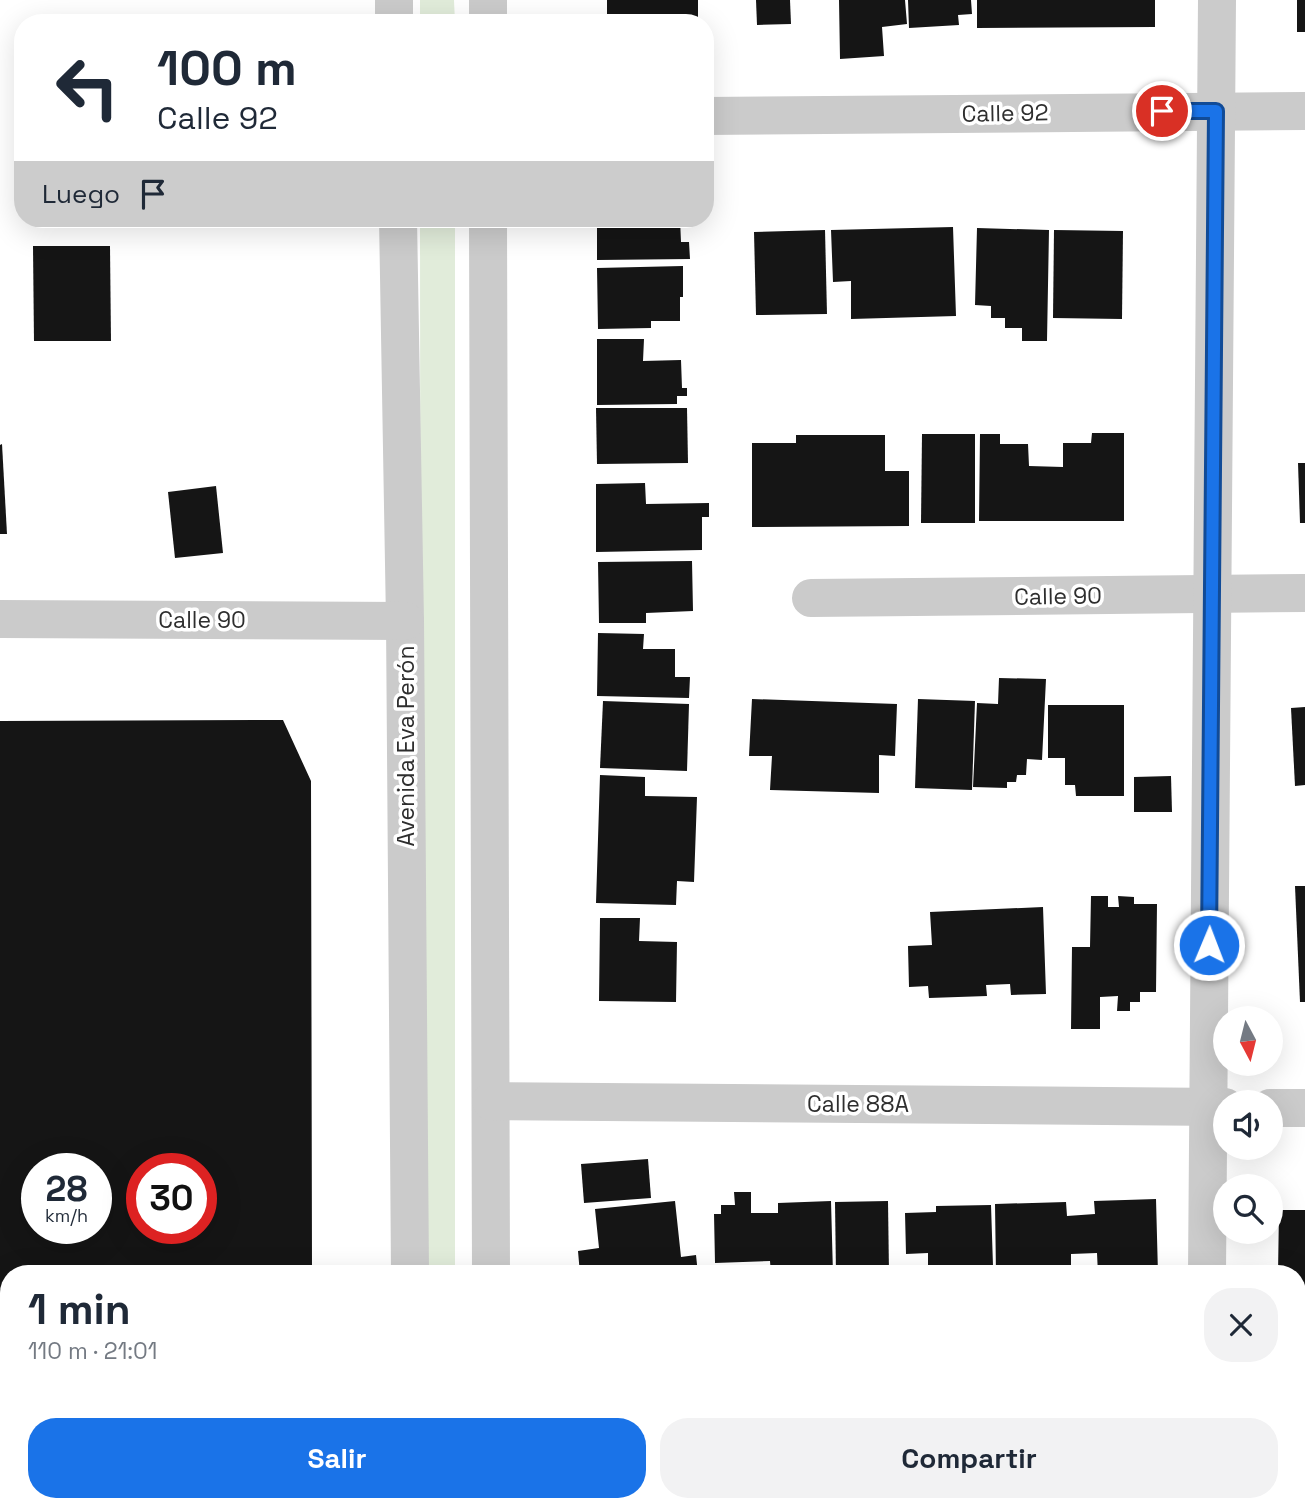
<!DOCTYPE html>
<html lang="es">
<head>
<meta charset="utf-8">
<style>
	body { margin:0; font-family:"Space Grotesk",sans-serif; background:#f2f2f3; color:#1f2937; height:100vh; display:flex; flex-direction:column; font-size:26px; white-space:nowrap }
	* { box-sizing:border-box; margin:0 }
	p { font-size:23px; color:#747a83 }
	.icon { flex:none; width:38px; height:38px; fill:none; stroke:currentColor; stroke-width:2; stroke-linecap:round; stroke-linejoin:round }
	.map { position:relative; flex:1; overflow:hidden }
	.sheet { position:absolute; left:0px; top:1265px; width:1306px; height:247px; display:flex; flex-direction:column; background:#fff; border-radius:28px 28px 0 0; box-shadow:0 7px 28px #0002 }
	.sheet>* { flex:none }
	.hud { position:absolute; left:14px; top:14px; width:700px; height:214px; border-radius:28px; box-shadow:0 7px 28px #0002; background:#fff; color:#1f2937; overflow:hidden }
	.needle { width:46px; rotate:173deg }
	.buttons { position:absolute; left:1213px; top:1006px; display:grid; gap:14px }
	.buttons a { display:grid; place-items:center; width:70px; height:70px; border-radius:50%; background:#fff; box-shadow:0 7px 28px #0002; font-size:35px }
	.speed { position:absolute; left:21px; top:1153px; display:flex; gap:14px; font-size:35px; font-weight:700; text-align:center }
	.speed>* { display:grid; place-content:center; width:91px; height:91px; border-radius:50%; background:#fff; box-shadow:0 7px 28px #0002; line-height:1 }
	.speed small { font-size:18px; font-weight:400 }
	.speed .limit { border:10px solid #d22; background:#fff; color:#111 }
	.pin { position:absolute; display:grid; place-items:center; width:60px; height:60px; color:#fff; margin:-30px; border:4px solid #fff; border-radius:50%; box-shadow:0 2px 7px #0007 }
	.me { position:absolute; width:77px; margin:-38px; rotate:1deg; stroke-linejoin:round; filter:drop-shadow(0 0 5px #0008) }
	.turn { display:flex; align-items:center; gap:24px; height:147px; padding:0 28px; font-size:32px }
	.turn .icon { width:91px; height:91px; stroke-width:2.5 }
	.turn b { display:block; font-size:49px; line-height:60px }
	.then { display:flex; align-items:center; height:66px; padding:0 28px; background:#0003; gap:14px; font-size:26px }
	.round { display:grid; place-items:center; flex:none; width:74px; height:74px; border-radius:28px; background:#f2f2f3 }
	.summary { display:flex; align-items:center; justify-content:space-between; height:119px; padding:0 28px }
	h1 { font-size:42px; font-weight:700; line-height:52px }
	.cta { display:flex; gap:14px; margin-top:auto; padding:14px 28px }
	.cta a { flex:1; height:80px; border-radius:28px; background:#1a73e8; color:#fff; font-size:28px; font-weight:700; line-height:80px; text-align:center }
	.cta a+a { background:#f2f2f3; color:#1f2937 }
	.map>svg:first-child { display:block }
</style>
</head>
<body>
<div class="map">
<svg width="1305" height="1511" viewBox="0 0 1305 1511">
	<rect width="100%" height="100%" fill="#fff"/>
	<!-- green -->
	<g fill="#e1ecda">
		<path d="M 420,0 L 454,0 L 455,23 L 420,23 Z"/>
		<path d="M 420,219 L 455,219 L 455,1274 L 421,1274 Z"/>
	</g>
	<!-- building -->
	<g fill="#151515" fill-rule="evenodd">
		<path d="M 607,0 L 698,0 L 698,20 L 607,22 Z"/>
		<path d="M 756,0 L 790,0 L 791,24 L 757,25 Z"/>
		<path d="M 839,0 L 905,0 L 907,24 L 882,27 L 884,56 L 840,59 Z"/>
		<path d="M 908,0 L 971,0 L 972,14 L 958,15 L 959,25 L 909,28 Z"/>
		<path d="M 977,0 L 1155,0 L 1155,27 L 977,28 Z"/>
		<rect x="1297" y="0" width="8" height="32"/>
		<path d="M 577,219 L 680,219 L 681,242 L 689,242 L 690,259 L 597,260 L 597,224 L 577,224 Z"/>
		<path d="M 953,227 L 956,316 L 851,319 L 851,281 L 833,282 L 831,230 Z"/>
		<path d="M 977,228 L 1049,230 L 1047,341 L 1022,341 L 1022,328 L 1005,328 L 1005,318 L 991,318 L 991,306 L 975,305 Z"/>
		<path d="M 825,230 L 827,314 L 756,315 L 754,232 Z"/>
		<path d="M 1054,230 L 1123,231 L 1122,319 L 1053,318 Z"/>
		<path d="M 33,246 L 110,246 L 111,341 L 34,341 Z"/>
		<path d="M 683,266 L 683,297 L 680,297 L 680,321 L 651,321 L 651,328 L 598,329 L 597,268 Z"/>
		<path d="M 597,339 L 644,339 L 643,361 L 681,360 L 682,388 L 687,388 L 687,396 L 677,396 L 677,404 L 597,405 Z"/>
		<path d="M 596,408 L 687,408 L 688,463 L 597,464 Z"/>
		<path d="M 1092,433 L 1124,433 L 1124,521 L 979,521 L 980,434 L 1000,434 L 1000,444 L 1028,444 L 1029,466 L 1063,467 L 1063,443 L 1091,443 Z"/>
		<path d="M 922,434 L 975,434 L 975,523 L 921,523 Z"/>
		<path d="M 796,435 L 885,435 L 885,471 L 909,471 L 909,526 L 752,527 L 752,443 L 796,443 Z"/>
		<path d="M 2,444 L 7,534 L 0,534 L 0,445 Z"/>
		<path d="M 1298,463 L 1305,463 L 1305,523 L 1300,523 Z"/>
		<path d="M 645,483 L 646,504 L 709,503 L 709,517 L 702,517 L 702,550 L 596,552 L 596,484 Z"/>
		<path d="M 216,486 L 223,553 L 175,558 L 168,492 Z"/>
		<path d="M 692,561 L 693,611 L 646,613 L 646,623 L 599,623 L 598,562 Z"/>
		<path d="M 598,633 L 644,634 L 643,649 L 675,649 L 675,677 L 690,677 L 689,698 L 597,696 Z"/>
		<path d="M 999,678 L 1046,679 L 1042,760 L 1027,759 L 1026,775 L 1017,775 L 1016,782 L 1007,782 L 1007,788 L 973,787 L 977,703 L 998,704 Z"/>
		<path d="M 752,699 L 897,704 L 895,756 L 879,755 L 879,793 L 770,790 L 772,756 L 749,756 Z"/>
		<path d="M 918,699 L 975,701 L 972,790 L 915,788 Z"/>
		<path d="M 603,701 L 689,704 L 687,771 L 600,768 Z"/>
		<path d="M 1048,705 L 1124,705 L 1124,796 L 1076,796 L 1075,785 L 1065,785 L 1065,758 L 1048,758 Z"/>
		<path d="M 1305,707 L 1305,785 L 1295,786 L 1291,708 Z"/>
		<path d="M 283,720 L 311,781 L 312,1274 L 9,1274 L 9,1503 L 312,1503 L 312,1511 L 0,1511 L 0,721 ZM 37,1169 L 96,1169 L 96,1228 L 37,1228 ZM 142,1169 L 201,1169 L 201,1228 L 142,1228 Z"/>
		<path d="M 600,775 L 645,777 L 645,796 L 697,797 L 694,882 L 677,881 L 676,905 L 596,903 Z"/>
		<path d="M 1171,776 L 1172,812 L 1134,812 L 1134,777 Z"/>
		<path d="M 1295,886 L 1305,886 L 1305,1002 L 1300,1002 Z"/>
		<path d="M 1091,896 L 1108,896 L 1108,907 L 1119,907 L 1118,896 L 1134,897 L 1134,904 L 1157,904 L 1156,992 L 1140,992 L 1140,1002 L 1130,1002 L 1130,1011 L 1117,1011 L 1118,996 L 1100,997 L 1100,1029 L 1071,1029 L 1072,947 L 1090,947 Z"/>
		<path d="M 1043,907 L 1046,994 L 1011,995 L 1010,984 L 986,985 L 987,996 L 929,998 L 928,986 L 909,987 L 908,946 L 932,945 L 930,912 Z"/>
		<path d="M 600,918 L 640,918 L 639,941 L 677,942 L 676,1002 L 599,1001 Z"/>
		<path d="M 648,1159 L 651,1198 L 584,1203 L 581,1164 Z"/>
		<path d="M 734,1192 L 751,1192 L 751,1213 L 778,1213 L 778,1203 L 831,1201 L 833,1274 L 771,1274 L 770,1261 L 715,1263 L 714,1214 L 721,1214 L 721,1205 L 735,1205 Z"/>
		<path d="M 1156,1199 L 1158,1274 L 1146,1274 L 1145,1267 L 1134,1268 L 1134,1274 L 1098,1274 L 1097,1253 L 1071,1254 L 1071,1274 L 1020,1274 L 1020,1271 L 1008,1271 L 1008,1274 L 996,1274 L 995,1204 L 1066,1202 L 1067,1216 L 1095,1214 L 1094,1201 Z"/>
		<path d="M 675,1201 L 681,1257 L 696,1255 L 698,1274 L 580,1274 L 578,1251 L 599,1248 L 595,1209 Z"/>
		<path d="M 888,1201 L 889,1274 L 836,1274 L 835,1202 Z"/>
		<path d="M 991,1205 L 993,1266 L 972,1267 L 972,1274 L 928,1274 L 928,1253 L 906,1254 L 905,1213 L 936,1212 L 936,1206 Z"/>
		<path d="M 1279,1210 L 1305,1210 L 1305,1294 L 1297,1294 L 1297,1274 L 1278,1274 Z"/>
		<path d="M 1298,1347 L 1305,1347 L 1305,1363 L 1297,1363 Z"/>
		<rect x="1297" y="1421" width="8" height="71"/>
		<rect x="598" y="1503" width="80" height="8"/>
	</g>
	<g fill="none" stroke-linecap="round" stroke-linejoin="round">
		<!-- minor -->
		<g stroke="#cbcbcb" stroke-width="38">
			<path d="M 394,0 L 394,23"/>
			<path d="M 488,23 L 488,0"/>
			<path d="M 705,116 L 1305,111"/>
			<path d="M 398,219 L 405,621 L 410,1274"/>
			<path d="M 488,219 L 491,1274"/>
			<path d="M 811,598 L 1305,593"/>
			<path d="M 0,619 L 405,621"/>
			<path d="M 491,1101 L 1225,1107"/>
			<path d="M 1270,1108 L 1305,1108"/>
			<path d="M 1207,1274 L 1217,0"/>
			<path d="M 412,1503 L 412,1511"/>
			<path d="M 490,1511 L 490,1503"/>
			<path d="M 1205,1511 L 1205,1503"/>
		</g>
	</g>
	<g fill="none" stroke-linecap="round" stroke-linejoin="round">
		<!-- route casing -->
		<g stroke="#114b97" stroke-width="18">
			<path id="route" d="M 1162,111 L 1216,111 L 1209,945"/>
		</g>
		<!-- route -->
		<use href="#route" stroke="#1a73e8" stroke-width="12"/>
	</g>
	<g text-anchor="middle" stroke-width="7" stroke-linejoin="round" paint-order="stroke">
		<!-- street labels -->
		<g font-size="23" fill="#2e2e2e" stroke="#fff">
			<text transform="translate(1005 113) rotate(-1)" y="8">Calle 92</text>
			<text transform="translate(1058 596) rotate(-1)" y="8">Calle 90</text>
			<text x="202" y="628">Calle 90</text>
			<text transform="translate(406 746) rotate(-90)" y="8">Avenida Eva Perón</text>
			<text x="858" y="1112">Calle 88A</text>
		</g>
	</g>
</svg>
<div class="buttons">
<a><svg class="needle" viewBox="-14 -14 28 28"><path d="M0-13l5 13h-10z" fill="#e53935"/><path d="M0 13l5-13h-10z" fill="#747a83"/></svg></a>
<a><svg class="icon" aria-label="sound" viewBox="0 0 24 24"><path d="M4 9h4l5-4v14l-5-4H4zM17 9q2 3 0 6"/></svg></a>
<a><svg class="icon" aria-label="search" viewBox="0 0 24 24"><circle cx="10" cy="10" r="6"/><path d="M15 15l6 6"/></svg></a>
</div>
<div class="speed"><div>28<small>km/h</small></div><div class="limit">30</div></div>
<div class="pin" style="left:1162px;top:111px;background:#d93025"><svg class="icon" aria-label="arrive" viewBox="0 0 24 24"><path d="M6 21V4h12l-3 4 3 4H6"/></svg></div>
<svg class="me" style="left:1209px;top:945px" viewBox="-20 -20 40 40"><circle r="17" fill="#1a73e8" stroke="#fff" stroke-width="3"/><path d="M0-11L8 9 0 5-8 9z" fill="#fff"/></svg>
<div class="hud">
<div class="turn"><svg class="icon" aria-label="left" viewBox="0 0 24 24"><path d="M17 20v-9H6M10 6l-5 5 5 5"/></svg><div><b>100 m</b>Calle 92</div></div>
<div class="then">Luego<svg class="icon" aria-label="arrive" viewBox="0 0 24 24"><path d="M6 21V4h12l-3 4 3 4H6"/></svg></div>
</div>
<section class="sheet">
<div class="summary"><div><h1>1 min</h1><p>110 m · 21:01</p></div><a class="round"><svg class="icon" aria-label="close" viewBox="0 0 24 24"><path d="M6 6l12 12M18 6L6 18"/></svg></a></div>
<div class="cta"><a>Salir</a><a>Compartir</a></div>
</section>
</div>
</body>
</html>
